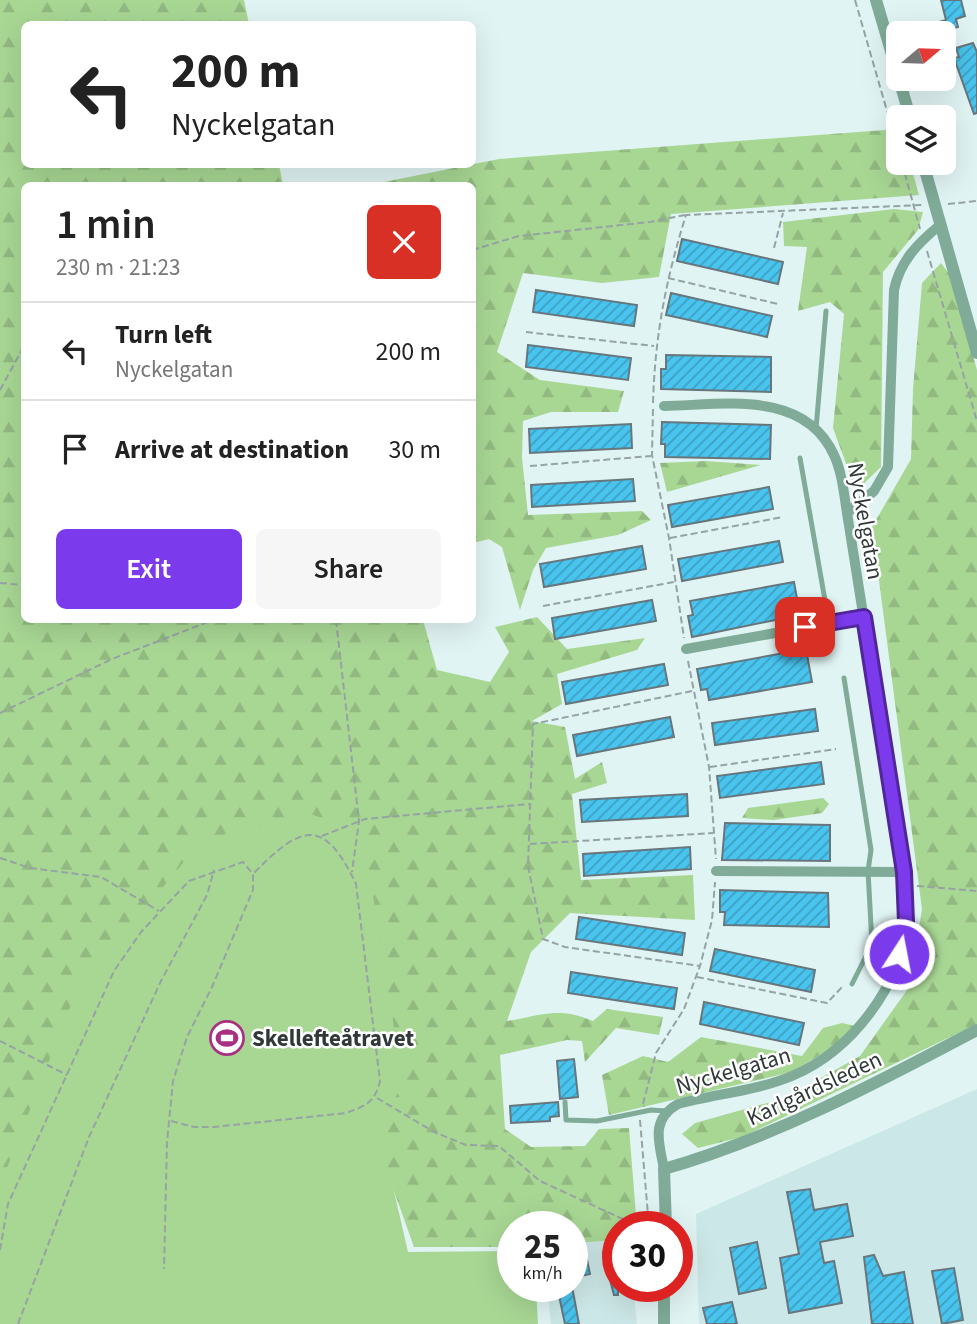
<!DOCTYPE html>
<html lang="en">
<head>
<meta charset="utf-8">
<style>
	body { margin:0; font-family:"Source Sans 3",sans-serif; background:#f6f6f6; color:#222; height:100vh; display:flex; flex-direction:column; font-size:26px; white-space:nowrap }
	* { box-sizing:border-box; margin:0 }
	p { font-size:23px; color:#767676 }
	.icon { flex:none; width:38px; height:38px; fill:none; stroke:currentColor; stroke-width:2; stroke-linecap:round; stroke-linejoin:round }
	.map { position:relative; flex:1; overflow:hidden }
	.panel { position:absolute; left:21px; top:182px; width:455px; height:441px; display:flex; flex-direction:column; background:#fff; border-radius:10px; box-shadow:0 7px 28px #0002 }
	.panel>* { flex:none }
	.hud { position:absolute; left:21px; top:21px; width:455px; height:147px; border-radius:10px; box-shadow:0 7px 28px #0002; background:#fff; color:#222; overflow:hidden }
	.needle { width:46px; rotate:71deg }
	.tools { position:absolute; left:886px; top:21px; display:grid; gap:14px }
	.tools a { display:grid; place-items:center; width:70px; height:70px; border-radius:10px; background:#fff; box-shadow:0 7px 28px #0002; font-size:35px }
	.speed { position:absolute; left:497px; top:1211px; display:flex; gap:14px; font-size:35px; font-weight:700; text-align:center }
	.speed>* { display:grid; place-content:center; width:91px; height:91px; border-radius:50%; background:#fff; box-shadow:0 7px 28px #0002; line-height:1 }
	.speed small { font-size:18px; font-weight:400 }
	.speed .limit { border:10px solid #d22; background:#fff; color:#111 }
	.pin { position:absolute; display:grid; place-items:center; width:60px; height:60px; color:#fff; margin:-30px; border-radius:14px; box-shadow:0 4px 10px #0006 }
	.me { position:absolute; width:77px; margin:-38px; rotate:11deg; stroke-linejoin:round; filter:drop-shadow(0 0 5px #0008) }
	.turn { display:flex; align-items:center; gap:24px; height:147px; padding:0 35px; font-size:32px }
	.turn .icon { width:91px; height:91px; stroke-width:2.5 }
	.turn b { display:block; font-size:49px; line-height:60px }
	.round { display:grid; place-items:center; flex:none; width:74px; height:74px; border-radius:10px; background:#f6f6f6 }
	.head { display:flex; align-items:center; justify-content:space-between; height:119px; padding:0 35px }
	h1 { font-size:42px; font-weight:600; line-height:52px }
	.button { display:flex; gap:14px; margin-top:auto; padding:14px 35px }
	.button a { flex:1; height:80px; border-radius:10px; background:#7c3aed; color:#fff; font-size:28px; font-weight:600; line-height:80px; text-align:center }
	.button a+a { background:#f6f6f6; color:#222 }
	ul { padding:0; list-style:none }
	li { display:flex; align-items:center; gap:21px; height:98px; padding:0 35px; border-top:2px solid #e0e0e0 }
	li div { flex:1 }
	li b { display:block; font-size:26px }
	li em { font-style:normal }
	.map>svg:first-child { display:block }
</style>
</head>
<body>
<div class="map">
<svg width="977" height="1324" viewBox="0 0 977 1324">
	<defs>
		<pattern id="forest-firs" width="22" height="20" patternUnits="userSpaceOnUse" patternTransform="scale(1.75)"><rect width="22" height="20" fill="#a8d794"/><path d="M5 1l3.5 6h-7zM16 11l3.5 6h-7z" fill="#91b980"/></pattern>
		<pattern id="building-hatch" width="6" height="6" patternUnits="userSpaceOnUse" patternTransform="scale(1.75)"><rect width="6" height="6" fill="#49c4ee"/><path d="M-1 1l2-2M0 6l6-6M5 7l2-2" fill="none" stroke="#3da0c2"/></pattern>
	</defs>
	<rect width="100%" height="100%" fill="#e1f4f4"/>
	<!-- built -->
	<g fill="#cce7e7">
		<path d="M 977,1089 L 977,1324 L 699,1324 L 696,1214 Z"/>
		<path d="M 618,1234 L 618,1286 L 633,1286 L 637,1324 L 551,1324 L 547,1286 L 572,1286 L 572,1242 Z"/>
	</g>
	<!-- forest -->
	<g fill="url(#forest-firs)">
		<path d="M 0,0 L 244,0 L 249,24 L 24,24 L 24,164 L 279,165 L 283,185 L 24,186 L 24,620 L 423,620 L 437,670 L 490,682 L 509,652 L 495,627 L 537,617 L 567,649 L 645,638 L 637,650 L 557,674 L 562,704 L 532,721 L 565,727 L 575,779 L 602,762 L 607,783 L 572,794 L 581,880 L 693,875 L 695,920 L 570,913 L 531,952 L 507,1021 C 540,1016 558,1006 593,1021 L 607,1009 L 663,1017 L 659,1035 L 616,1028 L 585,1062 L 582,1041 L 567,1040 L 500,1055 L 505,1129 L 531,1147 L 585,1146 L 599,1129 L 629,1128 L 637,1227 L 618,1227 L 618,1240 L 572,1243 L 572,1227 L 513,1227 L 513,1247 L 414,1247 L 374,1135 L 0,1212 Z"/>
		<path d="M 898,129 L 898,163 L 910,163 L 919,195 L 671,214 L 659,277 L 602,283 L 523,273 L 497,352 L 540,380 L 624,391 L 618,412 L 551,412 L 523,421 L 522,458 L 528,515 L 642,511 L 651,520 L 618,535 L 546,548 L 533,570 L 520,610 L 502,547 L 489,539 L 473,543 L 472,186 L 369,185 L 499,159 Z"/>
		<path d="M 894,209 L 923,212 L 918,230 L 883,272 L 881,467 L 856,491 L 833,428 L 844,314 L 830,302 L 798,311 L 807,247 L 784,246 L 783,222 Z"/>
		<path d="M 941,263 L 950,275 L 977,370 L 977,1024 L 742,1137 L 698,1148 L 682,1134 L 695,1123 L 785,1098 L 860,1056 L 910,986 L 922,909 L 872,527 L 911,459 L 913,389 L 922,283 Z"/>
		<path d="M 706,461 L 761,465 L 667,492 L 660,463 Z"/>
		<path d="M 823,798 L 829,804 L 822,813 L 774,820 L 742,818 L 748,808 Z"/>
		<path d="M 842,1023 L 855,1026 L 833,1047 L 792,1072 L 609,1115 L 602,1075 L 643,1056 L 668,1062 L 701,1037 L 802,1056 L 823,1028 Z"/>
	</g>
	<!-- garden -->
	<path fill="#a8d794" d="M 308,813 L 363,833 L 403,1084 L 379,1126 L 408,1252 L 513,1251 L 513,1286 L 536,1286 L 538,1324 L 0,1324 L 0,1186 L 76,992 L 202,840 Z"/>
	<!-- building -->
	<g fill="url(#building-hatch)" stroke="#67767c" stroke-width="2">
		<path d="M 941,0 L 961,0 L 965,16 L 956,19 L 958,27 L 941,31 L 939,22 L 946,20 Z"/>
		<path d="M 973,43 L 977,52 L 977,113 L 974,114 L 954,58 L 959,57 L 956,48 Z"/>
		<path d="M 682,239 L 783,262 L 778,284 L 677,261 Z"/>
		<path d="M 536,290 L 637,305 L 634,326 L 533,312 Z"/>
		<path d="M 671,293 L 772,316 L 767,337 L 666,315 Z"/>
		<path d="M 528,345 L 631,358 L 628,380 L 526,367 Z"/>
		<path d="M 666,355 L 771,357 L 771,392 L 661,389 L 661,369 L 666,369 Z"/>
		<path d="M 662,422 L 771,425 L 770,459 L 665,457 L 665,444 L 661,444 Z"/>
		<path d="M 631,424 L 632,448 L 530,453 L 529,429 Z"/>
		<path d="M 633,479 L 635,501 L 532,507 L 531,485 Z"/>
		<path d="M 769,487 L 773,509 L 672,527 L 668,505 Z"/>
		<path d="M 779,541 L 783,562 L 682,581 L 678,559 Z"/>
		<path d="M 642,546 L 646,569 L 544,587 L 540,564 Z"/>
		<path d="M 794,582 L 800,615 L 692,637 L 688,616 L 693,615 L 690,601 Z"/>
		<path d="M 652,600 L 656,621 L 555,639 L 552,618 Z"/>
		<path d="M 806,649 L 812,682 L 709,700 L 707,689 L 701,690 L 697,669 Z"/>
		<path d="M 664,664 L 668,685 L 566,704 L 562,682 Z"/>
		<path d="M 815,709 L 818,731 L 715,745 L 712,723 Z"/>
		<path d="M 670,717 L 674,737 L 577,756 L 573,735 Z"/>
		<path d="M 821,762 L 824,784 L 720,798 L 717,776 Z"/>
		<path d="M 687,794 L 688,816 L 582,822 L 580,800 Z"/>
		<path d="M 725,823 L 830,825 L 830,861 L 722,860 Z"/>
		<path d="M 690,847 L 691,869 L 584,876 L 583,854 Z"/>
		<path d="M 720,890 L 828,893 L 829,927 L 724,925 L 725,912 L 720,912 Z"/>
		<path d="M 579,917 L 685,933 L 682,955 L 576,939 Z"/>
		<path d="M 715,949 L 815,970 L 811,992 L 710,971 Z"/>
		<path d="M 571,972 L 677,988 L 674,1009 L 568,993 Z"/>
		<path d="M 704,1002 L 804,1023 L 799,1045 L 700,1024 Z"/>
		<path d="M 574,1059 L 578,1097 L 560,1099 L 557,1061 Z"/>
		<path d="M 558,1102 L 559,1116 L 550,1117 L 550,1121 L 511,1123 L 510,1106 Z"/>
		<path d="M 810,1189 L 814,1210 L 847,1204 L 853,1236 L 820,1242 L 824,1263 L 834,1261 L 842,1303 L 789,1313 L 780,1258 L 799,1254 L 787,1192 Z"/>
		<path d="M 757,1242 L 766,1288 L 739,1294 L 730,1248 Z"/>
		<path d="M 618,1249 L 618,1295 L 614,1295 L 603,1253 Z"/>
		<path d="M 585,1250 L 590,1274 L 572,1278 L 572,1253 Z"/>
		<path d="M 874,1255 L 883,1276 L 904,1272 L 913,1324 L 872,1324 L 864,1257 Z"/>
		<path d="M 954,1268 L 963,1320 L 942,1324 L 932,1271 Z"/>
		<path d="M 557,1286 L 572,1286 L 579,1324 L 565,1324 Z"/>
		<path d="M 732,1302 L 737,1324 L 707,1324 L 703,1308 Z"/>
	</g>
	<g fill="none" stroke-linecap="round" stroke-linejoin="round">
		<!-- path -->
		<g stroke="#95a3a3" stroke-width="2" stroke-dasharray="7 3.5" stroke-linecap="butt">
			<path d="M 855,0 L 898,149"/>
			<path d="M 902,163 L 920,229"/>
			<path d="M 948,204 L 977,201"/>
			<path d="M 774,248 L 783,213"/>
			<path d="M 472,250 L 519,236 L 650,222 L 685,215"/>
			<path d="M 927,251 L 977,421"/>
			<path d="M 668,278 L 778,304"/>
			<path d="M 526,332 L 654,346"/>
			<path d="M 0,390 L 24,346"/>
			<path d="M 653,403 C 655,335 666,279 686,215 L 922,205"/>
			<path d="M 653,409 L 652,455 L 669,538 L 684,638"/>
			<path d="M 530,466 L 651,456"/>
			<path d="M 670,538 L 783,517"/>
			<path d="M 0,583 L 24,585"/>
			<path d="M 543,606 L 674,582"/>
			<path d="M 336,620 L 359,821 L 352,872"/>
			<path d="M 688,661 L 709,767 L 716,859"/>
			<path d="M 692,691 L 533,724 L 528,866 L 543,939 L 565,947 L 700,966"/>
			<path d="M 0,713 L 112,659 L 213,620"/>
			<path d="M 710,767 L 836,749"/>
			<path d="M 322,836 L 365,819 L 529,804"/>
			<path d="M 530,844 L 713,833"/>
			<path d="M 0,858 L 30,868 L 101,877 L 159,911"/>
			<path d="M 917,886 L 977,891"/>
			<path d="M 697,977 L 827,1003 L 843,986"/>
			<path d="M 0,1041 L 67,1075"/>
			<path d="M 377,1098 L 434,1132 L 466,1145 L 499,1146 L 540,1181 L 640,1227"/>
			<path d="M 643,1104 L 656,1053 L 684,1009 L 700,966 L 712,920 L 715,882"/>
			<path d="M 640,1120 L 649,1227"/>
			<path d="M 171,1121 L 194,1127 L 214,1127 L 346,1113 C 366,1106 375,1102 380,1081 L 356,884 C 324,817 302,824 254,873"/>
			<path d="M 0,1250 L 8,1204 L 114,971 L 141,932 L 189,881 L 243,862 L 253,874 L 253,890 L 212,987 L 187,1037 L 173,1081 L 167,1142 L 164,1269"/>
			<path d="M 18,1324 L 89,1137 L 161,981 L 207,895 L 214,870"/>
		</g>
		<!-- service -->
		<g stroke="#7fab98" stroke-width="5">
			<path d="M 816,429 L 826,311"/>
			<path d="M 800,458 L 829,623"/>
			<path d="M 844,678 L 871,850 L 868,871 L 872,944 L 852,984"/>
			<path d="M 565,1102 L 566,1120 L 597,1121 L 651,1110 L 666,1111"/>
		</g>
		<!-- minor -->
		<g stroke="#7fab98" stroke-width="10">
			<path d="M 847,513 L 874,491 L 888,467 L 894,290 C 900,261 918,243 940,225"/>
			<path d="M 686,649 L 864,617"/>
			<path d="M 716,871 L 904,872"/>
			<path d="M 664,1169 C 659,1142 650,1120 678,1104 C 715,1094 756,1091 792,1076 C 851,1051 903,985 906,920 C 907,904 905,887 904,872 L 847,513 C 844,494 842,472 834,455 C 804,389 723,405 664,406"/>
		</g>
		<!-- tertiary -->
		<g stroke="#7fab98" stroke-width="12">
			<path d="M 876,0 L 898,75"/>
			<path d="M 899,79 L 910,117"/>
			<path d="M 923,163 L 977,353"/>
			<path d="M 666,1227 L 664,1169 C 775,1137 875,1084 977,1030"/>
			<path d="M 664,1286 L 664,1324"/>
		</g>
	</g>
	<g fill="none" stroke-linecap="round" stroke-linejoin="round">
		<!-- route casing -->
		<g stroke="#51269a" stroke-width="18">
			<path id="route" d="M 805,627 L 864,617 L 904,872 L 906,922 L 899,954"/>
		</g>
		<!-- route -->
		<use href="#route" stroke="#7c3aed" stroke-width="12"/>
	</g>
	<!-- icons -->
	<defs>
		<g id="stadium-ring" transform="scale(1.75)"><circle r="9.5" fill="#fff" stroke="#a92f83" stroke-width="1.5"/><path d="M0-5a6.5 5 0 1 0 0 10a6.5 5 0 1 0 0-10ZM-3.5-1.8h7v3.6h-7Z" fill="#a92f83"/></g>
	</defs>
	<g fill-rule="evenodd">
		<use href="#stadium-ring" x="227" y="1038"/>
	</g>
	<g text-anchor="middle" stroke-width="5" stroke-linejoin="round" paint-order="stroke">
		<!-- street labels -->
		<g font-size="23" fill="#313838" stroke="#fff">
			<text transform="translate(866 521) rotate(80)" y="8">Nyckelgatan</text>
			<text transform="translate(733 1070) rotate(-16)" y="8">Nyckelgatan</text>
			<text transform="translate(814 1088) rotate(-25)" y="8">Karlgårdsleden</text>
		</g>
		<!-- poi labels -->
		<g font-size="23" font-weight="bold" fill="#313838" stroke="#fff" text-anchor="start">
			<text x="252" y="1046">Skellefteåtravet</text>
		</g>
	</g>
</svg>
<div class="tools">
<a><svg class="needle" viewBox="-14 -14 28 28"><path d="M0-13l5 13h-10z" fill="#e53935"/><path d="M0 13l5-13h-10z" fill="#767676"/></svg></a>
<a><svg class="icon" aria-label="layers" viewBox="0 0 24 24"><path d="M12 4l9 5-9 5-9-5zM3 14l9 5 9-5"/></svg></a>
</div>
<div class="speed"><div>25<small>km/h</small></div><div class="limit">30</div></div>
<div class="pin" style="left:805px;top:627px;background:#d93025"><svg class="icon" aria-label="arrive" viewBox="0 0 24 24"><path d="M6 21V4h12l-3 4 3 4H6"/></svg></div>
<svg class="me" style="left:899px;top:954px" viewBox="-20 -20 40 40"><circle r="17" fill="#7c3aed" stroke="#fff" stroke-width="3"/><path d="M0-11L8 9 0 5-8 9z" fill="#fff"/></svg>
<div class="hud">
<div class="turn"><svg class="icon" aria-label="left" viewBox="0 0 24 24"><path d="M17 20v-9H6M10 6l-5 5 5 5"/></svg><div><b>200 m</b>Nyckelgatan</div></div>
</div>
<section class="panel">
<div class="head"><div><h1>1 min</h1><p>230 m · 21:23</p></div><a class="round" style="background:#d93025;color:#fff"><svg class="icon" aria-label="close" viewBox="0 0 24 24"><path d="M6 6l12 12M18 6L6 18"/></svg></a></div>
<ul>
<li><svg class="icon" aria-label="left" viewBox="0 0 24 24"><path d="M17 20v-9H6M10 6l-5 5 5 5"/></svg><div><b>Turn left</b><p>Nyckelgatan</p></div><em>200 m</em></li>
<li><svg class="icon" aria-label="arrive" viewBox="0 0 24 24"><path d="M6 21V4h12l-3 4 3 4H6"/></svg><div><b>Arrive at destination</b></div><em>30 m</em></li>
</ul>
<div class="button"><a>Exit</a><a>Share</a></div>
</section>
</div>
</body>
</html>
